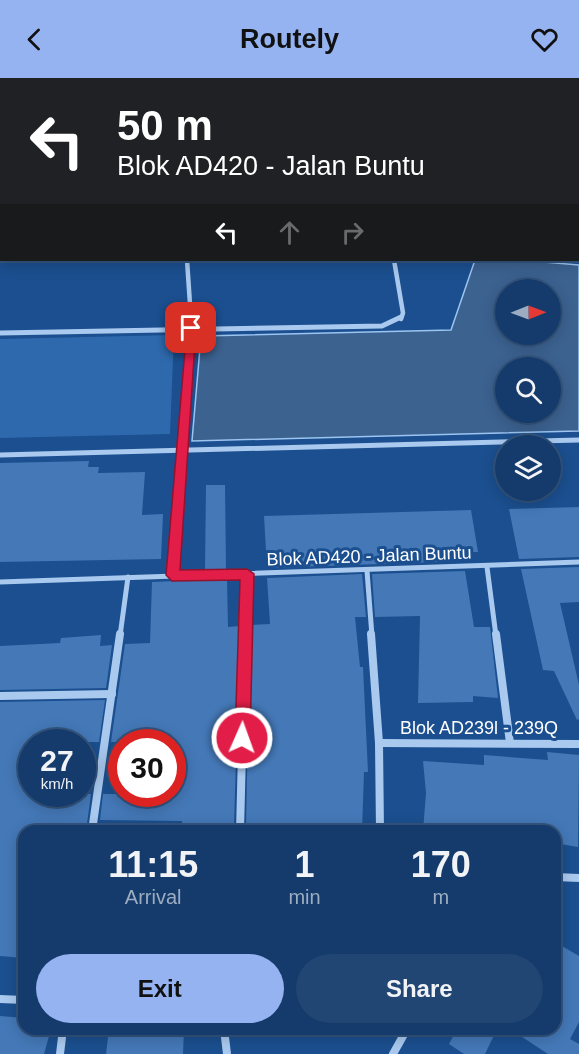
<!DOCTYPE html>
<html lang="en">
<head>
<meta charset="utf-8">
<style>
	body { margin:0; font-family:Arial,sans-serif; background:#214673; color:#f1f3f6; height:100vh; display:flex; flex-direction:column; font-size:22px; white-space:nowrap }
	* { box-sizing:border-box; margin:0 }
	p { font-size:20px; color:#9dadc1 }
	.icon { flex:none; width:33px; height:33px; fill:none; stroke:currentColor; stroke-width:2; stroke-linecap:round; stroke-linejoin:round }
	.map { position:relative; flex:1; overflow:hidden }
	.side { position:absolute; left:18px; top:747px; width:543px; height:210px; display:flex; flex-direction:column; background:#143b6b; border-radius:18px; box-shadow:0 3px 15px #0003,0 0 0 2px #33557e }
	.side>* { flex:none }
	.banner { position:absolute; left:0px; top:0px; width:579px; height:183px; box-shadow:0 3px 15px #0003,0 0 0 2px #33557e; background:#202124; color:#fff; overflow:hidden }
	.needle { width:39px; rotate:89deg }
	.tools { position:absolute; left:495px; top:201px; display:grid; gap:12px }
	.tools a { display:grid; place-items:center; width:66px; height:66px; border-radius:50%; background:#143b6b; box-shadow:0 3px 15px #0003,0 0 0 2px #33557e; font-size:30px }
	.speed { position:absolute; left:18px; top:651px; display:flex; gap:12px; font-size:30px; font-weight:700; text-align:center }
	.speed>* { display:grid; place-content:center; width:78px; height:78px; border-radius:50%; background:#143b6b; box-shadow:0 3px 15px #0003,0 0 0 2px #33557e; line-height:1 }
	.speed small { font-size:15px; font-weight:400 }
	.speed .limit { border:9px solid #d22; background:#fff; color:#111 }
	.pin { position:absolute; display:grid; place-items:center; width:51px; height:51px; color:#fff; margin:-26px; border-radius:12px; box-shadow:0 3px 9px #0006 }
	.me { position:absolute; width:66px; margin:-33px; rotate:2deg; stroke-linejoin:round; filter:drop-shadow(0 0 4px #0008) }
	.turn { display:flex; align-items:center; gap:21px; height:126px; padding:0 18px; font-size:27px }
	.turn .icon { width:78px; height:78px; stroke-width:2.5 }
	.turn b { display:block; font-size:42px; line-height:51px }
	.lanes { display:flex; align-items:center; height:57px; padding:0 18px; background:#0003; justify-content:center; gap:30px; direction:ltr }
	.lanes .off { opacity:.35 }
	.eta { display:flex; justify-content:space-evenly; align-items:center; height:102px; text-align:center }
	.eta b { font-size:36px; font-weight:700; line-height:42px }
	.primary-button { display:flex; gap:12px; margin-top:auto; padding:12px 18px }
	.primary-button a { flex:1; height:69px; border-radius:36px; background:#95b2f1; color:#111; font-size:24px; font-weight:700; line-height:69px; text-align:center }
	.primary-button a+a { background:#214673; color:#f1f3f6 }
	header { display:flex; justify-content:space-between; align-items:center; height:78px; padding:0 18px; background:#95b2f1; color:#111; font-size:27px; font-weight:700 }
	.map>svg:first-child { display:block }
</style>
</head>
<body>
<header><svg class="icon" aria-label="back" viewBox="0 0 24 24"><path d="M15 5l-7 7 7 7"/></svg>Routely<svg class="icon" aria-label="heart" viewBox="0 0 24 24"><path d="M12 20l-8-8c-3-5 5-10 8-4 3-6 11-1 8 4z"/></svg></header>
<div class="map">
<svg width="579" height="976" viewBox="0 0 579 976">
	<rect width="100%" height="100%" fill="#1b4f8f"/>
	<!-- green -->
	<g fill="#2e69ad">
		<path d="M 0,0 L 579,0 L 579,34 L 578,36 L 578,2 L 2,2 L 1,100 Z"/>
		<path d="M 174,257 L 170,356 L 0,360 L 0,261 Z"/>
	</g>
	<!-- water -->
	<path fill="#3c6290" stroke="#9cc4f0" stroke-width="1.5" fill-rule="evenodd" d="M 475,182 L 520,182 L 579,187 L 579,353 L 192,363 L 201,258 L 451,252 ZM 506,212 L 550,212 L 550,256 L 506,256 ZM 506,290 L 550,290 L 550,334 L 506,334 Z"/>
	<!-- building -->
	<g fill="#4478b7">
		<path d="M 89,383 L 88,389 L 99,389 L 98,395 L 145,394 L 142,437 L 163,436 L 161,481 L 0,484 L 0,385 Z"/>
		<path d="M 206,407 L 225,407 L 226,491 L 205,492 Z"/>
		<path d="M 579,429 L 579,479 L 519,481 L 509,431 Z"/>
		<path d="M 471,432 L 478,474 L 462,474 L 463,483 L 267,490 L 264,438 Z"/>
		<path d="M 579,489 L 579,524 L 560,525 L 579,607 L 579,641 L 577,642 L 554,593 L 543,592 L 521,491 Z"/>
		<path d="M 465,493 L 474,549 L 490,549 L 498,620 L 473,618 L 473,624 L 418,625 L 420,538 L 375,539 L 372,496 Z"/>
		<path d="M 362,496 L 366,539 L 355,539 L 360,589 L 363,589 L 368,694 L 364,694 L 362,753 L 256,753 L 256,749 L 246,749 L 250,547 L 270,546 L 267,500 Z"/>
		<path d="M 227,501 L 228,549 L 240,548 L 234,748 L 182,746 L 182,743 L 100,742 L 103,716 L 172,716 L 172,664 L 111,664 L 125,566 L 150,565 L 152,504 Z"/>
		<path d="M 101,557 L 100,568 L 112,567 L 106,610 L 0,612 L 0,568 L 60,565 L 61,560 Z"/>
		<path d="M 105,622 L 99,664 L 32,664 L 32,716 L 91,716 L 86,753 L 24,753 L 24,880 L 0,878 L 0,624 Z"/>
		<path d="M 547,674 L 579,677 L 578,769 L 555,765 L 555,753 L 423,753 L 426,715 L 423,683 L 484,687 L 484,677 L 548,682 Z"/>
		<path d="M 555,864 L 579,878 L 579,944 L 570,961 L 579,966 L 579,976 L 548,976 L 510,951 L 555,951 Z"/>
		<path d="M 0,938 L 24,940 L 24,951 L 51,951 L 44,976 L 0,976 Z"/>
		<path d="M 109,951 L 184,951 L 183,976 L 106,976 Z"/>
		<path d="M 457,951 L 497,951 L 485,976 L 464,976 L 449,966 Z"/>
	</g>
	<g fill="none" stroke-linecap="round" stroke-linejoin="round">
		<!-- minor-far2 -->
		<g stroke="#a9c9ee" stroke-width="4.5">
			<path d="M 99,2 L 102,0"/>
			<path d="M 205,2 L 208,0"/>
			<path d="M 187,182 L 191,241"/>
			<path d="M 394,182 L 403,235 L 401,241"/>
		</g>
		<!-- minor-far1 -->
		<g stroke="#a9c9ee" stroke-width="5">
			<path d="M 0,255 L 382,248 L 401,239"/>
			<path d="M 0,377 L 579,362"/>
			<path d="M 487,489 L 496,558"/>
			<path d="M 367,493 L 372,558"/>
			<path d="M 172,497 L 191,239"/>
			<path d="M 0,504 L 579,484"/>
			<path d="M 120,558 L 128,499"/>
			<path d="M 245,558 L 247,496"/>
		</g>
		<!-- minor -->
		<g stroke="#a9c9ee" stroke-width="8">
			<path d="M 371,556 L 379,665 L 380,753"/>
			<path d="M 496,556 L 510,665"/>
			<path d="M 0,618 L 112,616"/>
			<path d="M 379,665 L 579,666"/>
			<path d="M 92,753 L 120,556"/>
			<path d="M 240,753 L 245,556"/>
			<path d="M 555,799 L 579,800"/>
			<path d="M 0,921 L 24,922"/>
			<path d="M 224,951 L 227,976"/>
			<path d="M 60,976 L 63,951"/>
			<path d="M 393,976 L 407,951"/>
		</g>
	</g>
	<!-- route -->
	<path fill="#e11d48" stroke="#92132f" stroke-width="1.5" d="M 187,248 L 196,250 L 180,492 L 247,491 L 254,496 L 250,660 L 248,664 L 237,664 L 235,660 L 240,502 L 172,503 L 166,497 Z"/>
	<g text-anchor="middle" stroke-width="6" stroke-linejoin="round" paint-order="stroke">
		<!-- street labels -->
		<g font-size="18" fill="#fff" stroke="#1b4f8f">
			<text transform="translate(369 478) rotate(-2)" y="6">Blok AD420 - Jalan Buntu</text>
			<text x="479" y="656">Blok AD239l - 239Q</text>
		</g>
	</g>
</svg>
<div class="tools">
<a><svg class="needle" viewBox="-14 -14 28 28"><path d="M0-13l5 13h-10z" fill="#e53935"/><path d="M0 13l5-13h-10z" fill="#9dadc1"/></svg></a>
<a><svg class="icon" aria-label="search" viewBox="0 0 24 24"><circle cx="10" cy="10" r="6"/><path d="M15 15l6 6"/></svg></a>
<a><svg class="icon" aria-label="layers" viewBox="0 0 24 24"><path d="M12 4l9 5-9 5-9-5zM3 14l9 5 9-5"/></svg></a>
</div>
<div class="speed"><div>27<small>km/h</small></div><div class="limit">30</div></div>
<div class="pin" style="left:191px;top:250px;background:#d93025"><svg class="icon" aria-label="arrive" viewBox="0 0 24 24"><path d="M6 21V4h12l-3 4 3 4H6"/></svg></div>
<svg class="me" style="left:242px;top:660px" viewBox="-20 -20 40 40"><circle r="17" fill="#e11d48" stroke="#fff" stroke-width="3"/><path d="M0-11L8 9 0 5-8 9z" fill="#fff"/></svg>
<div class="banner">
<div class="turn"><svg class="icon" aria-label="left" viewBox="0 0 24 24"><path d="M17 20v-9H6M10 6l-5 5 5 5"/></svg><div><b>50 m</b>Blok AD420 - Jalan Buntu</div></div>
<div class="lanes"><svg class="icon" aria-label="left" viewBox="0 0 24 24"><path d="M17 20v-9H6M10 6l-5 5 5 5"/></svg><svg class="icon off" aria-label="ahead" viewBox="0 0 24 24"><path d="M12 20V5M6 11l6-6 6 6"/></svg><svg class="icon off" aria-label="right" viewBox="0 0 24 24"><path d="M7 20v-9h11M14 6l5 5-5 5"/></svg></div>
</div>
<section class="side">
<div class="eta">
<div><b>11:15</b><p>Arrival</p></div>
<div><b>1</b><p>min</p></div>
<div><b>170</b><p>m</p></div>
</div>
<div class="primary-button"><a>Exit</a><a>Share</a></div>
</section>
</div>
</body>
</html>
